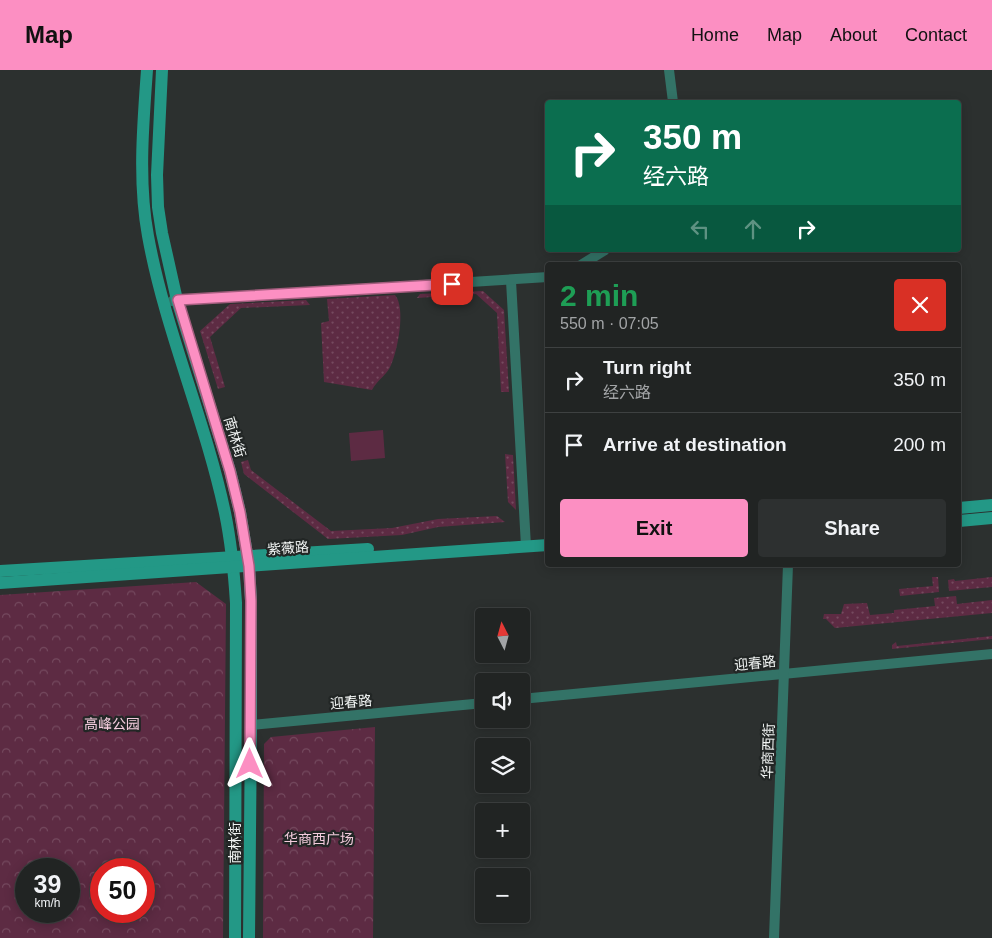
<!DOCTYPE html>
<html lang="en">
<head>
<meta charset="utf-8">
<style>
	body { margin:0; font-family:Helvetica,"Noto Sans SC",sans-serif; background:#2d3030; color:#f1f3f6; height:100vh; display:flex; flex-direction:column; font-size:19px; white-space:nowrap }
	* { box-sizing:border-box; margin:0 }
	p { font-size:16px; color:#a2a4a6 }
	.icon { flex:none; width:28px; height:28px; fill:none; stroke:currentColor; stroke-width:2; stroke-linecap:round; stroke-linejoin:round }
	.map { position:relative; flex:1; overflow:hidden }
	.details { position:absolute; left:545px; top:192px; width:416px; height:305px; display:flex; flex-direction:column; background:#212423; border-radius:5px; box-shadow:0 2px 12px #0003,0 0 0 1px #3e4141 }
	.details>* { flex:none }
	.top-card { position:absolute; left:545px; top:30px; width:416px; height:152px; border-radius:5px; box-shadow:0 2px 12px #0003,0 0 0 1px #3e4141; background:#0b6e4f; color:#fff; overflow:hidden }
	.needle { width:32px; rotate:354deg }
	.buttons { position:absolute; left:475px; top:538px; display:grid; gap:10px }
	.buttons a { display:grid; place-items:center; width:55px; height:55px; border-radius:5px; background:#212423; box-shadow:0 2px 12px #0003,0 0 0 1px #3e4141; font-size:25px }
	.speed { position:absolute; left:15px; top:788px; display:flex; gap:10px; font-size:25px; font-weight:700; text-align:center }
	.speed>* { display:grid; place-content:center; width:65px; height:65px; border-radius:50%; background:#212423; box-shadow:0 2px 12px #0003,0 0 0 1px #3e4141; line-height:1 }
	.speed small { font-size:12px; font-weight:400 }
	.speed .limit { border:8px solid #d22; background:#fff; color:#111 }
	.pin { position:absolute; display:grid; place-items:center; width:42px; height:42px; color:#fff; margin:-21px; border-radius:10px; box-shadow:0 2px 8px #0006 }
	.me { position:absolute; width:55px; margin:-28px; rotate:0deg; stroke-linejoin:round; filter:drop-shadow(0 0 4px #0008) }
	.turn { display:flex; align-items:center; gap:18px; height:105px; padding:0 15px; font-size:22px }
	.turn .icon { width:65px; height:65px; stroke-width:2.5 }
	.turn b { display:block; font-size:35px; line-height:42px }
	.lanes { display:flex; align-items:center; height:48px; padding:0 15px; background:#0003; justify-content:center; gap:25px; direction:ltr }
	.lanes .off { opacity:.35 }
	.round { display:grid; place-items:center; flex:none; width:52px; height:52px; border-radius:5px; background:#2d3030 }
	.headline { display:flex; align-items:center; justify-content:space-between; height:85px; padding:0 15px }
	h1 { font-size:30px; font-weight:600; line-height:38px; color:#1e9e55 }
	.primary-button { display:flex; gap:10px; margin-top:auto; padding:10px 15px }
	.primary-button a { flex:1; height:58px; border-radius:5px; background:#fc8fc2; color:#111; font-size:20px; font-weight:600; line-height:58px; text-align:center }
	.primary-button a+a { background:#2d3030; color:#f1f3f6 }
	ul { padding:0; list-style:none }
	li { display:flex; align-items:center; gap:15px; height:65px; padding:0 15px; border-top:1px solid #3e4141 }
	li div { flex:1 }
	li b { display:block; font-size:19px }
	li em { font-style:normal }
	header { display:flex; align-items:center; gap:30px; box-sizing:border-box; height:70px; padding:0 25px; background:#fc8fc2; color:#111 }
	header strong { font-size:24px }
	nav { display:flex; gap:28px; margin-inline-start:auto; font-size:18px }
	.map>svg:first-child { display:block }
</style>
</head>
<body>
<header>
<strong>Map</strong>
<nav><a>Home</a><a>Map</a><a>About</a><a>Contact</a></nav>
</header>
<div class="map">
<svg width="992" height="868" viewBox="0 0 992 868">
	<defs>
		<pattern id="grass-dots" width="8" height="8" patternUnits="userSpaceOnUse" patternTransform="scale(1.25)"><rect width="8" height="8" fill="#5d2b43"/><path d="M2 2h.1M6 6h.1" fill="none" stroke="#754a5f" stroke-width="1.8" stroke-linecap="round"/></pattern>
		<pattern id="park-crowns" width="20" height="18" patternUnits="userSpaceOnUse" patternTransform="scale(1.25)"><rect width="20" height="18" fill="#5d2b43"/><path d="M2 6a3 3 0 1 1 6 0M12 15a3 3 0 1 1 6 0" fill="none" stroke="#754a5f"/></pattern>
	</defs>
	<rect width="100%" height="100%" fill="#2c302f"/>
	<!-- grass -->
	<g fill="url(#grass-dots)">
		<path d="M 483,221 L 504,240 L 509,322 L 501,322 L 497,243 L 476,224 L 417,228 L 420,224 Z"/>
		<path d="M 395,225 C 406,238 398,279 391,295 C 388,304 377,310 372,320 L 324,312 L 321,253 L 329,251 L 327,229 Z"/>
		<path d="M 306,230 L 310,235 L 241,238 L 210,267 L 225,317 L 218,319 L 200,261 L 230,234 Z"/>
		<path d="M 505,384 L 513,385 L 516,440 L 508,432 Z"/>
		<path d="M 248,390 L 251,400 L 331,461 L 392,458 L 438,449 L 497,446 L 505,452 L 438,457 L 402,465 L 328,469 L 244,404 L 241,392 Z"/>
		<path d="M 932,507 L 938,507 L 939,522 L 900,526 L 899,519 L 933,516 Z"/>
		<path d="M 992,507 L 992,517 L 949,521 L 948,510 L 954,509 L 955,511 Z"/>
		<path d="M 956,526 L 957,534 L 992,530 L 992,543 L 835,558 L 826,549 L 823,549 L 824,544 L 841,544 L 844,534 L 867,533 L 870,545 L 894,543 L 894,540 L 935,536 L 934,528 Z"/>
		<path d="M 992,566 L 992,569 L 892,579 L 892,575 L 896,572 L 897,576 Z"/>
	</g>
	<!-- park -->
	<g fill="url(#park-crowns)" fill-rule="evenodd">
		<path d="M 196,512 L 226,534 L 223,868 L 0,868 L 0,525 ZM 26,799 L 69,799 L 69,841 L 26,841 ZM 101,799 L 144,799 L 144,841 L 101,841 Z"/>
		<path d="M 375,657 L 373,868 L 263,868 L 264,674 L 271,667 Z"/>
	</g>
	<!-- pitch -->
	<path fill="#5d2b43" d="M 383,360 L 385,388 L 351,391 L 349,363 Z"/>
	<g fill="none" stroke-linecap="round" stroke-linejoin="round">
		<!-- street -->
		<g stroke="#337367" stroke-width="10">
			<path d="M 669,0 L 673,32"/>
			<path d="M 581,195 L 605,180"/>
			<path d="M 511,211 L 526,476"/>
			<path d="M 172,231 L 548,207"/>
			<path d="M 521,629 L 992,584"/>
			<path d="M 251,655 L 484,633"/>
			<path d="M 774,868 L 788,495"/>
		</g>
		<!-- secondary -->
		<g stroke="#239886" stroke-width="12">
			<path d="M 147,0 C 143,55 138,112 148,166 C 165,260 205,349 225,443 C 231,472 234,502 236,533 L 235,868"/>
			<path d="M 162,0 L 157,105 L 158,137 L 162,163 L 177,230 L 230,401 L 240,442 L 249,496 L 251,531 L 251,655 L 249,868"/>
			<path d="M 959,438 L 992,435"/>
			<path d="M 959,451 L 992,448"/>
			<path d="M 0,501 L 368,479"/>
			<path d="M 0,513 L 548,475"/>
		</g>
	</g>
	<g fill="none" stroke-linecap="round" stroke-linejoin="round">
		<!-- route casing -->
		<g stroke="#a45d7e" stroke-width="12">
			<path id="route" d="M 250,694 L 251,531 L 249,496 L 240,442 L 230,401 L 178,230 L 452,214"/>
		</g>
		<!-- route -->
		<use href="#route" stroke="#fc8fc2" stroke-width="9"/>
	</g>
	<g text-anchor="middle" stroke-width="4.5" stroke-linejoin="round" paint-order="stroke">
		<!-- street labels -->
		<g font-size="14" fill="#f1f4f3" stroke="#222625">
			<text transform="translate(235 367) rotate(73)" y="5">南林街</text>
			<text transform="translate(288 478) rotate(-4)" y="5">紫薇路</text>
			<text transform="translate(755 593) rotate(-6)" y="5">迎春路</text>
			<text transform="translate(351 632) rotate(-5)" y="5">迎春路</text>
			<text transform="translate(768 681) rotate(-88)" y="5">华商西街</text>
			<text transform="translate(235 773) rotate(-90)" y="5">南林街</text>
		</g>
		<!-- park labels -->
		<g font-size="14" fill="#f3cbdc" stroke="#222625">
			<text x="112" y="659">高峰公园</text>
			<text x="319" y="774">华商西广场</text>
		</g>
	</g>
</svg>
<div class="buttons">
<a><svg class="needle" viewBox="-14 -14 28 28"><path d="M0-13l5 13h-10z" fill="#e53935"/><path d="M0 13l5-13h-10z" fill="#a2a4a6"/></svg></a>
<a><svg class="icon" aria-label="sound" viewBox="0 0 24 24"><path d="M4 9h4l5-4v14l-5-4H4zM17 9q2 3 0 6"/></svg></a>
<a><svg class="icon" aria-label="layers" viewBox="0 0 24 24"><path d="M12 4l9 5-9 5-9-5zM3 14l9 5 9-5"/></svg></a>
<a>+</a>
<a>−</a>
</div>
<div class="speed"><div>39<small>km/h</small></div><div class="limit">50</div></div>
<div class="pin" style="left:452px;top:214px;background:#d93025"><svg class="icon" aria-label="arrive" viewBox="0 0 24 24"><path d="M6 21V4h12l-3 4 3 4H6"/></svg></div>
<svg class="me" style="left:250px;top:694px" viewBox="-20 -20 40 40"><path d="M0-17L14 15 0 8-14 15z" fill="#fc8fc2" stroke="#fff" stroke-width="4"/></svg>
<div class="top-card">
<div class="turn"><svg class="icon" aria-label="right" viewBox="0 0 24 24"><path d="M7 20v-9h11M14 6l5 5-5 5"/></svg><div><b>350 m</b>经六路</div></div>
<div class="lanes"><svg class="icon off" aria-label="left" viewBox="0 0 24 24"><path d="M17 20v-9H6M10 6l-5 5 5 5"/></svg><svg class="icon off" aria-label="ahead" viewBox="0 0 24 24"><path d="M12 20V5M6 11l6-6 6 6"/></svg><svg class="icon" aria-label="right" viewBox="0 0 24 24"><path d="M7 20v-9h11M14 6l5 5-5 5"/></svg></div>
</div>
<section class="details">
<div class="headline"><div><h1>2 min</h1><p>550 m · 07:05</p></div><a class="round" style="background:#d93025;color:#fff"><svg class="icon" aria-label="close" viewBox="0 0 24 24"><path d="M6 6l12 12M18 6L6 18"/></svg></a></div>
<ul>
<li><svg class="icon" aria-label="right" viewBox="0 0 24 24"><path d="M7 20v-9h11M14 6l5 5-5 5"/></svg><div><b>Turn right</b><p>经六路</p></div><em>350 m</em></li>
<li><svg class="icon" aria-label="arrive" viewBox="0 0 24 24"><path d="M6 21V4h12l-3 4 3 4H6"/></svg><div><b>Arrive at destination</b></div><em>200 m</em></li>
</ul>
<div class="primary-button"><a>Exit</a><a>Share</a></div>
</section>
</div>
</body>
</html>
